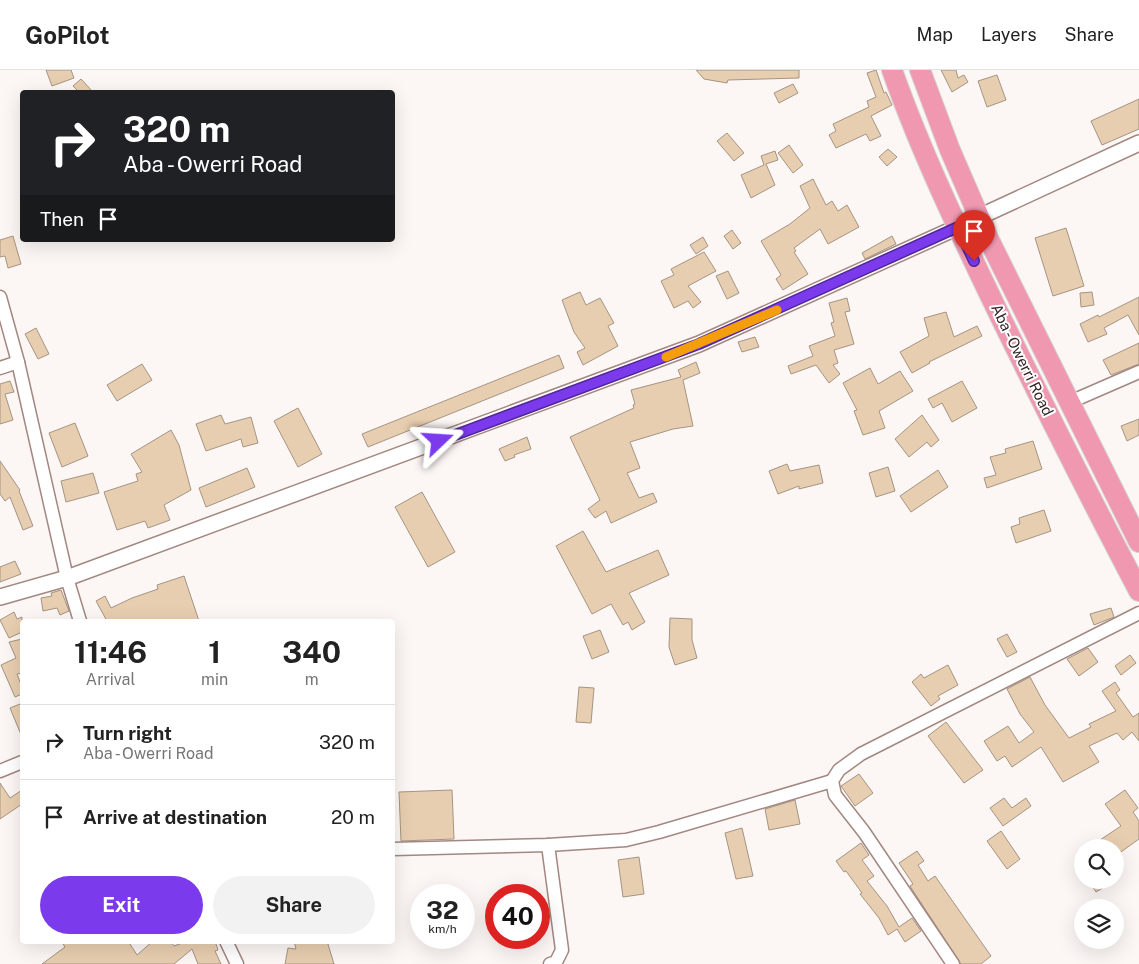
<!DOCTYPE html>
<html lang="en">
<head>
<meta charset="utf-8">
<style>
	body { margin:0; font-family:"Public Sans",sans-serif; background:#f2f2f2; color:#222; height:100vh; display:flex; flex-direction:column; font-size:19px; white-space:nowrap }
	* { box-sizing:border-box; margin:0 }
	p { font-size:16px; color:#767676 }
	.icon { flex:none; width:28px; height:28px; fill:none; stroke:currentColor; stroke-width:2; stroke-linecap:round; stroke-linejoin:round }
	.map { position:relative; flex:1; overflow:hidden }
	.details { position:absolute; left:20px; top:549px; width:375px; height:325px; display:flex; flex-direction:column; background:#fff; border-radius:5px; box-shadow:0 5px 20px #0002 }
	.details>* { flex:none }
	.guide { position:absolute; left:20px; top:20px; width:375px; height:152px; border-radius:5px; box-shadow:0 5px 20px #0002; background:#202124; color:#fff; overflow:hidden }
	.tools { position:absolute; left:1074px; top:769px; display:grid; gap:10px }
	.tools a { display:grid; place-items:center; width:50px; height:50px; border-radius:50%; background:#fff; box-shadow:0 5px 20px #0002; font-size:25px }
	.speed { position:absolute; left:410px; top:814px; display:flex; gap:10px; font-size:25px; font-weight:700; text-align:center }
	.speed>* { display:grid; place-content:center; width:65px; height:65px; border-radius:50%; background:#fff; box-shadow:0 5px 20px #0002; line-height:1 }
	.speed small { font-size:12px; font-weight:400 }
	.speed .limit { border:8px solid #d22; background:#fff; color:#111 }
	.pin { position:absolute; display:grid; place-items:center; width:42px; height:42px; color:#fff; margin:-51px -21px; border-radius:50% 50% 50% 0; rotate:-45deg; box-shadow:0 0 5px #0007 }
	.pin .icon { rotate:45deg }
	.me { position:absolute; width:55px; margin:-28px; rotate:70deg; stroke-linejoin:round; filter:drop-shadow(0 0 4px #0008) }
	.turn { display:flex; align-items:center; gap:18px; height:105px; padding:0 20px; font-size:22px }
	.turn .icon { width:65px; height:65px; stroke-width:2.5 }
	.turn b { display:block; font-size:35px; line-height:42px }
	.then { display:flex; align-items:center; height:48px; padding:0 20px; background:#0003; gap:10px; font-size:19px }
	.eta { display:flex; justify-content:space-evenly; align-items:center; height:85px; text-align:center }
	.eta b { font-size:30px; font-weight:700; line-height:35px }
	.button { display:flex; gap:10px; margin-top:auto; padding:10px 20px }
	.button a { flex:1; height:58px; border-radius:30px; background:#7c3aed; color:#fff; font-size:20px; font-weight:700; line-height:58px; text-align:center }
	.button a+a { background:#f2f2f2; color:#222 }
	ul { padding:0; list-style:none }
	li { display:flex; align-items:center; gap:15px; height:75px; padding:0 20px; border-top:1px solid #e0e0e0 }
	li div { flex:1 }
	li b { display:block; font-size:19px }
	li em { font-style:normal }
	header { display:flex; align-items:center; gap:30px; box-sizing:border-box; height:70px; padding:0 25px; background:#fff; border-bottom:1px solid #e0e0e0 }
	header strong { font-size:24px }
	nav { display:flex; gap:28px; margin-inline-start:auto; font-size:18px }
	.map>svg:first-child { display:block }
</style>
</head>
<body>
<header>
<strong>GoPilot</strong>
<nav><a>Map</a><a>Layers</a><a>Share</a></nav>
</header>
<div class="map">
<svg width="1139" height="894" viewBox="0 0 1139 894">
	<rect width="100%" height="100%" fill="#fcf6f5"/>
	<!-- building -->
	<g fill="#e8ceb0" stroke="#a59481">
		<path d="M 46,0 L 71,0 L 74,8 L 52,16 Z"/>
		<path d="M 696,0 L 799,0 L 799,8 L 728,10 L 727,13 L 704,9 Z"/>
		<path d="M 876,0 L 884,23 L 886,22 L 892,35 L 871,46 L 881,66 L 870,71 L 866,64 L 836,78 L 829,65 L 836,61 L 833,54 L 869,37 L 867,31 L 876,27 L 867,3 Z"/>
		<path d="M 941,0 L 956,0 L 958,8 L 964,5 L 968,12 L 952,22 Z"/>
		<path d="M 997,5 L 1006,30 L 987,37 L 978,11 Z"/>
		<path d="M 81,9 L 93,22 L 79,22 L 73,16 Z"/>
		<path d="M 793,14 L 798,23 L 779,33 L 774,23 Z"/>
		<path d="M 1139,29 L 1139,59 L 1102,75 L 1091,51 Z"/>
		<path d="M 727,63 L 744,83 L 734,91 L 717,71 Z"/>
		<path d="M 789,75 L 803,95 L 793,103 L 778,83 Z"/>
		<path d="M 888,79 L 897,87 L 887,96 L 879,87 Z"/>
		<path d="M 775,81 L 778,90 L 766,94 L 775,115 L 751,128 L 741,105 L 764,95 L 761,86 Z"/>
		<path d="M 813,109 L 826,135 L 832,131 L 838,141 L 847,135 L 859,157 L 828,174 L 820,159 L 794,178 L 796,181 L 794,182 L 808,204 L 783,220 L 776,209 L 781,205 L 761,171 L 790,154 L 810,138 L 800,116 Z"/>
		<path d="M 1066,158 L 1084,216 L 1053,226 L 1035,168 Z"/>
		<path d="M 732,160 L 741,173 L 733,179 L 724,166 Z"/>
		<path d="M 13,166 L 21,194 L 8,198 L 5,186 L 0,187 L 0,170 Z"/>
		<path d="M 892,166 L 896,174 L 865,189 L 862,183 Z"/>
		<path d="M 703,167 L 708,176 L 696,184 L 690,175 Z"/>
		<path d="M 704,182 L 716,201 L 688,216 L 701,232 L 693,238 L 688,231 L 674,238 L 661,211 L 674,205 L 671,199 Z"/>
		<path d="M 728,201 L 739,223 L 727,229 L 716,206 Z"/>
		<path d="M 580,222 L 586,235 L 600,228 L 614,253 L 608,256 L 618,276 L 583,295 L 577,282 L 585,278 L 574,262 L 562,230 Z"/>
		<path d="M 1092,222 L 1094,235 L 1081,237 L 1080,223 Z"/>
		<path d="M 1139,227 L 1139,265 L 1128,245 L 1104,258 L 1107,264 L 1088,272 L 1080,254 L 1098,245 L 1099,247 Z"/>
		<path d="M 847,228 L 850,241 L 845,242 L 854,274 L 834,280 L 838,293 L 833,295 L 840,304 L 829,313 L 816,295 L 791,304 L 788,296 L 813,286 L 809,276 L 835,266 L 831,253 L 834,252 L 829,233 Z"/>
		<path d="M 946,242 L 954,267 L 977,256 L 982,266 L 929,292 L 930,293 L 912,303 L 900,282 L 929,266 L 924,248 Z"/>
		<path d="M 36,258 L 49,284 L 38,289 L 25,264 Z"/>
		<path d="M 755,267 L 759,277 L 742,282 L 738,272 Z"/>
		<path d="M 1139,273 L 1139,294 L 1111,305 L 1103,290 Z"/>
		<path d="M 559,285 L 564,298 L 368,377 L 362,364 Z"/>
		<path d="M 696,292 L 700,303 L 683,310 L 693,356 L 673,359 L 630,372 L 640,398 L 627,403 L 639,428 L 653,423 L 657,432 L 611,453 L 606,441 L 595,448 L 588,439 L 600,430 L 570,367 L 634,338 L 633,335 L 635,334 L 631,320 L 681,307 L 678,300 Z"/>
		<path d="M 142,294 L 152,310 L 117,331 L 107,315 Z"/>
		<path d="M 870,298 L 878,314 L 900,301 L 913,321 L 879,341 L 885,358 L 863,365 L 854,341 L 857,340 L 843,313 Z"/>
		<path d="M 10,311 L 14,322 L 5,324 L 13,350 L 0,354 L 0,314 Z"/>
		<path d="M 962,311 L 977,338 L 952,352 L 942,333 L 933,338 L 928,329 Z"/>
		<path d="M 298,338 L 322,384 L 298,397 L 274,351 Z"/>
		<path d="M 221,345 L 225,354 L 251,347 L 258,373 L 243,377 L 241,369 L 206,381 L 196,354 Z"/>
		<path d="M 922,345 L 939,370 L 931,377 L 927,372 L 909,387 L 895,369 Z"/>
		<path d="M 1139,349 L 1139,365 L 1127,371 L 1121,356 Z"/>
		<path d="M 75,353 L 88,386 L 62,397 L 49,363 Z"/>
		<path d="M 171,360 L 179,375 L 191,420 L 164,435 L 170,450 L 148,458 L 145,451 L 117,460 L 104,422 L 138,411 L 136,404 L 142,402 L 131,384 Z"/>
		<path d="M 527,367 L 531,379 L 514,385 L 515,387 L 505,391 L 499,379 Z"/>
		<path d="M 1033,371 L 1042,399 L 987,418 L 984,408 L 996,405 L 990,387 L 1006,383 L 1005,379 Z"/>
		<path d="M 0,391 L 20,420 L 19,421 L 33,456 L 23,460 L 10,427 L 5,431 L 0,424 Z"/>
		<path d="M 787,394 L 790,401 L 819,395 L 823,413 L 799,419 L 799,416 L 778,424 L 769,401 Z"/>
		<path d="M 888,397 L 895,421 L 876,427 L 869,403 Z"/>
		<path d="M 247,398 L 255,417 L 206,437 L 199,418 Z"/>
		<path d="M 938,400 L 948,417 L 911,442 L 900,426 Z"/>
		<path d="M 93,403 L 99,423 L 66,432 L 61,411 Z"/>
		<path d="M 422,422 L 455,482 L 428,497 L 395,437 Z"/>
		<path d="M 1044,440 L 1051,461 L 1016,473 L 1011,457 L 1020,454 L 1019,448 Z"/>
		<path d="M 583,461 L 606,502 L 658,480 L 669,505 L 629,523 L 645,552 L 632,560 L 628,552 L 623,555 L 611,534 L 592,544 L 556,476 Z"/>
		<path d="M 15,491 L 21,504 L 0,512 L 0,497 Z"/>
		<path d="M 184,506 L 199,551 L 107,551 L 96,531 L 105,526 L 111,538 L 132,528 L 158,519 L 157,515 Z"/>
		<path d="M 61,520 L 69,541 L 60,545 L 57,538 L 43,541 L 41,528 L 52,526 L 51,523 Z"/>
		<path d="M 1111,538 L 1114,547 L 1094,555 L 1090,544 Z"/>
		<path d="M 14,542 L 17,549 L 22,547 L 22,562 L 9,568 L 0,550 Z"/>
		<path d="M 670,548 L 692,549 L 692,570 L 697,588 L 675,595 L 669,577 Z"/>
		<path d="M 600,560 L 609,582 L 592,589 L 583,566 Z"/>
		<path d="M 1007,564 L 1017,582 L 1007,587 L 997,569 Z"/>
		<path d="M 22,569 L 22,603 L 17,604 L 22,617 L 22,624 L 15,627 L 1,595 L 16,588 L 9,572 Z"/>
		<path d="M 1088,578 L 1098,592 L 1079,606 L 1067,589 Z"/>
		<path d="M 1130,585 L 1136,593 L 1121,605 L 1115,596 Z"/>
		<path d="M 948,595 L 958,615 L 938,626 L 940,629 L 931,636 L 912,612 L 921,604 L 924,608 Z"/>
		<path d="M 1030,607 L 1045,635 L 1069,668 L 1091,657 L 1089,654 L 1116,641 L 1102,621 L 1115,612 L 1120,620 L 1116,623 L 1133,647 L 1139,643 L 1139,671 L 1132,662 L 1123,670 L 1117,663 L 1089,676 L 1099,692 L 1063,712 L 1041,677 L 1012,697 L 1005,686 L 997,691 L 984,671 L 1008,656 L 1019,673 L 1034,662 L 1020,644 L 1007,619 Z"/>
		<path d="M 579,617 L 594,618 L 591,653 L 576,652 Z"/>
		<path d="M 20,634 L 22,640 L 22,667 L 10,638 Z"/>
		<path d="M 946,652 L 983,700 L 964,713 L 928,666 Z"/>
		<path d="M 859,704 L 873,723 L 855,736 L 841,716 Z"/>
		<path d="M 0,713 L 10,728 L 22,720 L 22,734 L 0,749 Z"/>
		<path d="M 452,720 L 454,769 L 401,771 L 399,722 Z"/>
		<path d="M 1125,720 L 1138,738 L 1133,742 L 1139,751 L 1139,769 L 1118,784 L 1115,778 L 1105,778 L 1100,770 L 1121,756 L 1105,734 Z"/>
		<path d="M 1004,728 L 1012,738 L 1026,728 L 1031,736 L 1003,756 L 990,738 Z"/>
		<path d="M 795,730 L 800,754 L 769,760 L 765,739 Z"/>
		<path d="M 742,758 L 753,806 L 736,809 L 725,763 Z"/>
		<path d="M 1001,761 L 1020,789 L 1007,799 L 987,771 Z"/>
		<path d="M 861,773 L 869,785 L 862,790 L 874,806 L 867,811 L 887,836 L 899,857 L 912,848 L 921,861 L 905,872 L 897,859 L 888,865 L 879,848 L 860,824 L 862,823 L 846,801 L 844,802 L 836,791 Z"/>
		<path d="M 917,781 L 924,791 L 918,795 L 928,811 L 935,806 L 991,886 L 981,894 L 961,894 L 910,816 L 913,814 L 899,793 Z"/>
		<path d="M 639,787 L 644,824 L 623,827 L 618,790 Z"/>
		<path d="M 1088,810 L 1102,810 L 1106,816 L 1096,822 Z"/>
		<path d="M 61,871 L 128,871 L 137,885 L 153,871 L 170,871 L 174,876 L 188,871 L 215,871 L 218,880 L 215,881 L 221,894 L 198,894 L 192,879 L 174,894 L 42,894 L 65,877 Z"/>
		<path d="M 294,871 L 327,871 L 334,894 L 285,894 L 288,878 L 296,879 Z"/>
	</g>
	<g fill="none" stroke-linecap="round" stroke-linejoin="round">
		<!-- minor casing -->
		<g stroke="#a28880" stroke-width="15">
			<g id="minor">
				<path d="M 0,227 L 18,292 L 67,508 L 80,551"/>
				<path d="M 0,298 L 18,292"/>
				<path d="M 1070,332 L 1139,302"/>
				<path d="M 0,701 L 22,692"/>
				<path d="M 548,775 L 562,880 L 556,892 L 550,894"/>
				<path d="M 393,779 L 548,775 L 626,770 L 659,762 L 832,711"/>
				<path d="M 226,871 L 237,894"/>
				<path d="M 953,894 L 864,762 L 835,725 L 832,711 L 839,700 L 861,684 L 1139,543"/>
			</g>
		</g>
		<!-- tertiary casing -->
		<g stroke="#a28880" stroke-width="18">
			<g id="tertiary">
				<path d="M 979,147 L 1139,73"/>
				<path d="M 0,527 L 67,508 L 699,274 L 958,157"/>
			</g>
		</g>
		<!-- trunk casing -->
		<g stroke="#d6d4d3" stroke-width="22">
			<g id="trunk">
				<path d="M 892,0 C 921,82 959,161 997,240 C 1043,334 1090,428 1139,521"/>
				<path d="M 920,0 L 950,80 L 989,170 L 1139,472"/>
			</g>
		</g>
		<!-- minor -->
		<use href="#minor" stroke="#fff" stroke-width="12"/>
		<!-- tertiary -->
		<use href="#tertiary" stroke="#fff" stroke-width="15"/>
		<!-- trunk -->
		<use href="#trunk" stroke="#ef98b0" stroke-width="20"/>
	</g>
	<g fill="none" stroke-linecap="round" stroke-linejoin="round">
		<!-- route casing -->
		<g stroke="#51269a" stroke-width="12">
			<path id="route" d="M 439,371 L 699,274 L 958,157 L 974,191"/>
		</g>
		<!-- route -->
		<use href="#route" stroke="#7c3aed" stroke-width="9"/>
		<!-- slow -->
		<path stroke="#f59e0b" stroke-width="9" d="M 666,287 L 777,240"/>
	</g>
	<g text-anchor="middle" stroke-width="4" stroke-linejoin="round" paint-order="stroke">
		<!-- street labels -->
		<g font-size="15" fill="#322724" stroke="#fff">
			<text transform="translate(1022 290) rotate(64)" y="5">Aba - Owerri Road</text>
		</g>
	</g>
</svg>
<div class="tools">
<a><svg class="icon" aria-label="search" viewBox="0 0 24 24"><circle cx="10" cy="10" r="6"/><path d="M15 15l6 6"/></svg></a>
<a><svg class="icon" aria-label="layers" viewBox="0 0 24 24"><path d="M12 4l9 5-9 5-9-5zM3 14l9 5 9-5"/></svg></a>
</div>
<div class="speed"><div>32<small>km/h</small></div><div class="limit">40</div></div>
<div class="pin" style="left:974px;top:191px;background:#d93025"><svg class="icon" aria-label="arrive" viewBox="0 0 24 24"><path d="M6 21V4h12l-3 4 3 4H6"/></svg></div>
<svg class="me" style="left:439px;top:371px" viewBox="-20 -20 40 40"><path d="M0-17L14 15 0 8-14 15z" fill="#7c3aed" stroke="#fff" stroke-width="4"/></svg>
<div class="guide">
<div class="turn"><svg class="icon" aria-label="right" viewBox="0 0 24 24"><path d="M7 20v-9h11M14 6l5 5-5 5"/></svg><div><b>320 m</b>Aba - Owerri Road</div></div>
<div class="then">Then<svg class="icon" aria-label="arrive" viewBox="0 0 24 24"><path d="M6 21V4h12l-3 4 3 4H6"/></svg></div>
</div>
<section class="details">
<div class="eta">
<div><b>11:46</b><p>Arrival</p></div>
<div><b>1</b><p>min</p></div>
<div><b>340</b><p>m</p></div>
</div>
<ul>
<li><svg class="icon" aria-label="right" viewBox="0 0 24 24"><path d="M7 20v-9h11M14 6l5 5-5 5"/></svg><div><b>Turn right</b><p>Aba - Owerri Road</p></div><em>320 m</em></li>
<li><svg class="icon" aria-label="arrive" viewBox="0 0 24 24"><path d="M6 21V4h12l-3 4 3 4H6"/></svg><div><b>Arrive at destination</b></div><em>20 m</em></li>
</ul>
<div class="button"><a>Exit</a><a>Share</a></div>
</section>
</div>
</body>
</html>
